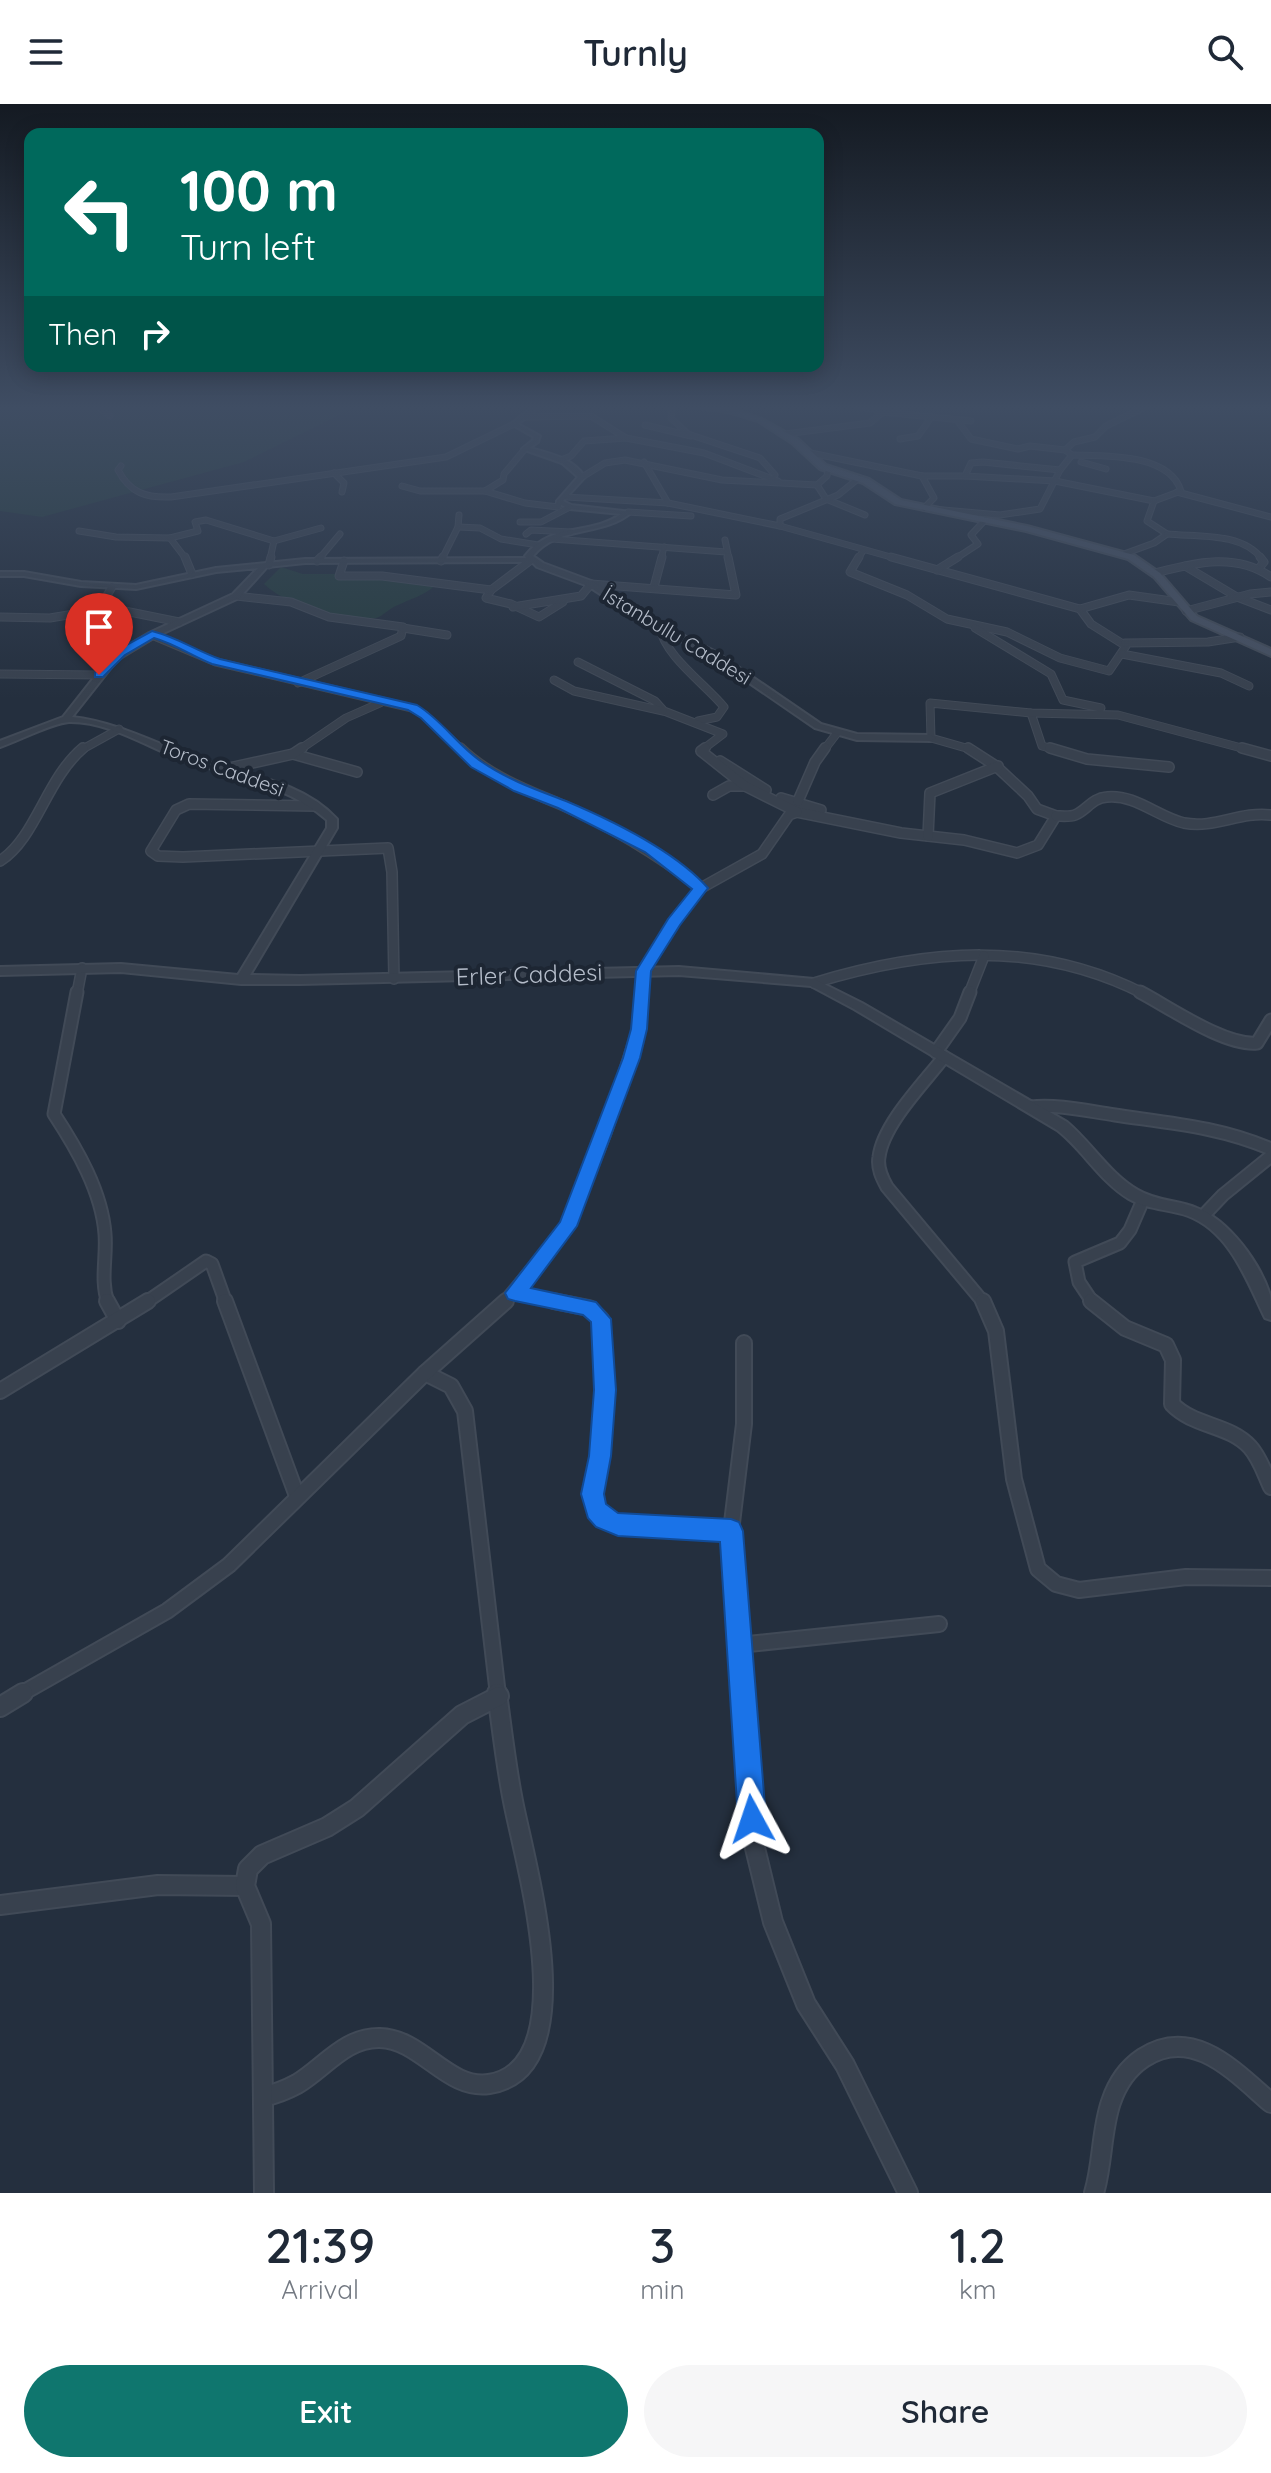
<!DOCTYPE html>
<html lang="en">
<head>
<meta charset="utf-8">
<style>
	body { margin:0; font-family:Quicksand,sans-serif; background:#f6f6f7; color:#1f2937; height:100vh; display:flex; flex-direction:column; font-size:30px; white-space:nowrap }
	* { box-sizing:border-box; margin:0 }
	p { font-size:26px; color:#747a83 }
	.icon { flex:none; width:44px; height:44px; fill:none; stroke:currentColor; stroke-width:2; stroke-linecap:round; stroke-linejoin:round }
	.map { position:relative; height:2089px; overflow:hidden }
	.details { display:flex; flex-direction:column; background:#fff; flex:1 }
	.details>* { flex:none }
	.banner { position:absolute; left:24px; top:24px; width:800px; height:244px; border-radius:16px; box-shadow:0 4px 20px #0003; background:#00695c; color:#fff; overflow:hidden }
	.pin { position:absolute; display:grid; place-items:center; width:68px; height:68px; color:#fff; margin:-82px -34px; border-radius:50% 50% 50% 0; rotate:-45deg; box-shadow:0 0 8px #0007 }
	.pin .icon { rotate:45deg }
	.me { position:absolute; width:88px; margin:-44px; rotate:355deg; stroke-linejoin:round; filter:drop-shadow(0 0 6px #0008) }
	.turn { display:flex; align-items:center; gap:28px; height:168px; padding:0 24px; font-size:36px }
	.turn .icon { width:104px; height:104px; stroke-width:2.5 }
	.turn b { display:block; font-size:56px; line-height:68px }
	.then { display:flex; align-items:center; height:76px; padding:0 24px; background:#0003; gap:16px; font-size:30px }
	.eta { display:flex; justify-content:space-evenly; align-items:center; height:136px; text-align:center }
	.eta b { font-size:48px; font-weight:600; line-height:56px }
	.action { display:flex; gap:16px; margin-top:auto; padding:16px 24px }
	.action a { flex:1; height:92px; border-radius:48px; background:#0f766e; color:#fff; font-size:32px; font-weight:600; line-height:92px; text-align:center }
	.action a+a { background:#f6f6f7; color:#1f2937 }
	header { display:flex; justify-content:space-between; align-items:center; height:104px; padding:0 24px; background:#fff; font-size:36px; font-weight:600 }
	.map>svg:first-child { display:block }
</style>
</head>
<body>
<header><svg class="icon" aria-label="menu" viewBox="0 0 24 24"><path d="M4 6h16M4 12h16M4 18h16"/></svg>Turnly<svg class="icon" aria-label="search" viewBox="0 0 24 24"><circle cx="10" cy="10" r="6"/><path d="M15 15l6 6"/></svg></header>
<div class="map">
<svg width="1271" height="2089" viewBox="0 0 1271 2089">
	<rect width="100%" height="100%" fill="#242f3e"/>
	<!-- green -->
	<g fill="#263c3f">
		<path d="M 0,303 L 356,303 L 244,358 L 42,413 L 0,407 Z"/>
		<path d="M 281,463 L 303,470 L 373,470 L 441,477 C 422,494 413,493 392,504 C 387,507 381,513 376,514 C 349,522 284,500 264,480 Z"/>
	</g>
	<g fill="none" stroke-linecap="round" stroke-linejoin="round">
		<!-- minor-far5 casing -->
		<g stroke="#414a57" stroke-width="7">
			<g id="minor-far5">
				<path d="M 99,303 L 110,312"/>
				<path d="M 672,303 L 671,314 L 688,330 L 760,354 L 775,371"/>
				<path d="M 861,303 L 888,308"/>
				<path d="M 522,313 L 591,312 L 626,334 L 584,337 L 571,352 L 561,356"/>
				<path d="M 957,316 L 971,335 L 1018,345 L 1030,342 L 1065,346"/>
				<path d="M 645,321 L 691,332"/>
				<path d="M 785,330 L 870,319 L 883,308 L 971,317"/>
				<path d="M 626,334 L 704,349 L 778,377"/>
				<path d="M 900,335 L 918,332 L 930,315"/>
				<path d="M 525,345 L 504,370 L 503,376 L 485,387 L 525,399 L 558,403 L 559,398"/>
				<path d="M 806,348 L 922,372 L 965,372 L 971,359 L 983,358 L 1060,366"/>
				<path d="M 1072,351 C 1105,352 1169,349 1181,387 L 1154,397 L 1147,417 L 1167,430 L 1154,439 L 1124,450"/>
				<path d="M 644,358 L 668,399"/>
				<path d="M 1081,358 L 1106,365"/>
				<path d="M 121,362 L 118,366 C 130,389 146,394 171,393 L 446,353 L 514,320"/>
				<path d="M 334,369 L 344,379 L 342,388"/>
				<path d="M 922,372 L 934,394 L 924,404"/>
				<path d="M 965,372 L 1055,377 L 1154,397"/>
				<path d="M 582,373 L 605,359 L 625,356 L 722,376 L 817,381 L 827,372 L 828,366"/>
				<path d="M 817,381 L 826,395 L 865,411"/>
				<path d="M 402,382 L 420,387 L 485,387"/>
				<path d="M 1177,388 L 1271,413"/>
				<path d="M 566,393 L 668,399 L 780,422 L 898,455"/>
				<path d="M 932,405 L 1000,411 L 1040,405 L 1060,366 L 1072,351 L 1065,346 L 1074,338 L 1095,333 L 1106,322 L 1145,303"/>
				<path d="M 628,408 L 691,412"/>
				<path d="M 520,418 L 541,418 L 570,403"/>
				<path d="M 780,422 L 780,415 L 838,391 L 859,374"/>
				<path d="M 458,423 L 480,424 L 501,435 L 538,441"/>
				<path d="M 79,427 L 116,433 L 170,434"/>
				<path d="M 526,430 L 531,426 L 571,428"/>
				<path d="M 1167,430 C 1198,433 1242,428 1262,455"/>
				<path d="M 552,435 L 726,448"/>
				<path d="M 725,436 L 729,455"/>
				<path d="M 274,437 L 321,424"/>
				<path d="M 186,455 L 170,434 L 198,427 L 195,418 L 206,416 L 274,437 L 270,455"/>
				<path d="M 319,455 L 340,430"/>
				<path d="M 442,455 L 458,423 L 459,411"/>
				<path d="M 661,455 L 664,443"/>
				<path d="M 858,455 L 863,447"/>
				<path d="M 955,455 L 978,440 L 971,431 L 985,416"/>
			</g>
		</g>
		<!-- minor-far4 casing -->
		<g stroke="#414a57" stroke-width="9">
			<g id="minor-far4">
				<path d="M 185,453 L 192,470"/>
				<path d="M 859,453 L 850,468 L 907,491 L 947,515 L 1007,528 L 1060,554 L 1109,567 L 1126,542 L 1091,520 L 1080,505 L 891,453"/>
				<path d="M 531,456 L 491,486 L 486,494 L 511,500 L 539,513 L 563,498"/>
				<path d="M 317,457 L 321,453"/>
				<path d="M 344,457 L 339,472 L 382,472 L 491,486"/>
				<path d="M 441,457 L 443,453"/>
				<path d="M 269,461 L 271,453"/>
				<path d="M 1185,462 L 1237,493 L 1271,506"/>
				<path d="M 1260,463 L 1264,458 L 1260,453"/>
				<path d="M 937,466 L 958,453"/>
				<path d="M 1155,469 C 1195,459 1235,448 1271,473"/>
				<path d="M 654,483 L 662,453"/>
				<path d="M 236,492 L 291,498 L 329,513 L 403,523 L 401,532 L 298,579"/>
				<path d="M 513,503 L 581,492 L 591,480 L 736,491 L 728,453"/>
				<path d="M 99,505 L 112,483"/>
				<path d="M 1080,505 L 1129,491 L 1179,498"/>
				<path d="M 1186,507 L 1250,490 L 1271,488"/>
				<path d="M 0,513 L 50,514 L 110,504 L 179,518"/>
				<path d="M 403,524 L 447,531"/>
				<path d="M 660,524 C 665,552 705,580 724,603 L 717,613 L 698,617"/>
				<path d="M 975,524 L 1051,570 L 1063,596 L 1101,604"/>
				<path d="M 152,531 L 216,558 L 412,604 L 425,611 L 462,646"/>
				<path d="M 1125,539 L 1208,538 L 1240,533"/>
				<path d="M 1122,550 L 1221,569 L 1249,582"/>
				<path d="M 578,558 L 655,597 L 664,607 L 723,630 L 702,646"/>
				<path d="M 0,570 L 99,571"/>
				<path d="M 554,576 L 574,587 L 663,607"/>
				<path d="M 1031,609 L 1042,642 L 1057,646"/>
				<path d="M 81,646 L 119,625"/>
				<path d="M 299,646 L 346,614 L 380,599"/>
				<path d="M 824,646 L 837,629"/>
				<path d="M 973,646 L 931,634 L 930,599 L 1031,609 L 1118,611 L 1249,646"/>
			</g>
		</g>
		<!-- minor-far3 casing -->
		<g stroke="#414a57" stroke-width="12">
			<g id="minor-far3">
				<path d="M 460,644 C 490,673 525,685 562,701 C 613,723 658,751 701,784"/>
				<path d="M 1050,644 L 1087,655 L 1169,663"/>
				<path d="M 1242,644 L 1271,652"/>
				<path d="M 293,650 L 357,668"/>
				<path d="M 720,657 L 766,686"/>
				<path d="M 229,664 L 293,650 L 302,644"/>
				<path d="M 713,691 L 729,682 L 745,682"/>
				<path d="M 781,694 L 821,706"/>
				<path d="M 798,697 L 815,658 L 825,644"/>
				<path d="M 315,702 L 189,700 L 176,706 L 151,747 L 158,752 L 183,753 L 388,744 L 392,768 L 394,875"/>
				<path d="M 797,708 L 901,729 L 964,736 L 1017,749 L 1038,741 L 1056,712 L 1037,705 L 1028,692 L 996,662 L 968,644"/>
				<path d="M 1056,712 C 1061,712 1070,713 1075,711 C 1087,706 1092,694 1107,693 C 1135,690 1158,713 1184,719 C 1215,725 1240,707 1271,711"/>
				<path d="M 928,732 L 930,689 L 998,662"/>
				<path d="M 0,757 C 36,734 46,675 83,644"/>
				<path d="M 814,879 C 926,845 1036,835 1144,890"/>
				<path d="M 77,890 L 82,864"/>
				<path d="M 641,890 L 643,867 L 673,818 L 701,784 L 762,750 L 789,711 L 797,708 L 745,682 L 701,647 L 705,644"/>
				<path d="M 969,890 L 984,852"/>
			</g>
		</g>
		<!-- minor-far2 casing -->
		<g stroke="#414a57" stroke-width="15">
			<g id="minor-far2">
				<path d="M 77,888 L 54,1010 C 77,1045 102,1088 105,1130 C 107,1153 100,1176 108,1199"/>
				<path d="M 1140,888 C 1169,903 1224,942 1257,939 L 1271,916"/>
				<path d="M 936,948 L 960,914 L 970,888"/>
				<path d="M 944,953 C 924,979 883,1020 879,1053 C 877,1064 882,1074 887,1083 L 984,1199"/>
				<path d="M 1030,1003 C 1059,1000 1087,1007 1115,1011 C 1169,1019 1221,1023 1271,1045"/>
				<path d="M 1203,1112 L 1223,1091 L 1271,1052"/>
				<path d="M 515,1189 L 562,1199"/>
				<path d="M 145,1199 L 206,1157 L 212,1160 L 226,1199"/>
				<path d="M 504,1199 L 568,1122 L 605,1029 L 639,925 L 642,888"/>
				<path d="M 1093,1199 L 1079,1178 L 1075,1158 L 1120,1139 L 1130,1126 L 1143,1096"/>
			</g>
		</g>
		<!-- minor-far1 casing -->
		<g stroke="#414a57" stroke-width="18">
			<g id="minor-far1">
				<path d="M 107,1197 L 118,1217"/>
				<path d="M 225,1197 L 297,1392"/>
				<path d="M 553,1197 L 589,1204 L 601,1215 L 605,1286 L 600,1352 L 593,1390 L 596,1406 L 604,1415 L 618,1421 L 731,1427"/>
				<path d="M 983,1197 L 996,1227 L 1014,1375 L 1038,1465 L 1056,1480 L 1079,1486 L 1186,1473 L 1271,1474"/>
				<path d="M 1091,1197 L 1125,1224 L 1166,1241 L 1173,1256 L 1172,1300 C 1194,1323 1229,1320 1250,1343 C 1260,1354 1265,1370 1271,1383"/>
				<path d="M 425,1269 L 451,1282 L 465,1307 L 498,1591"/>
				<path d="M 0,1287 L 148,1197"/>
				<path d="M 739,1541 L 939,1520"/>
				<path d="M 19,1591 L 167,1507 L 229,1461 L 425,1269 L 506,1197"/>
				<path d="M 743,1591 L 731,1427 L 744,1320 L 744,1239"/>
			</g>
		</g>
		<!-- minor casing -->
		<g stroke="#414a57" stroke-width="22">
			<g id="minor">
				<path d="M 743,1589 L 755,1744 L 773,1818 L 806,1900 L 845,1961 L 908,2089"/>
				<path d="M 0,1603 L 23,1589"/>
				<path d="M 0,1801 L 158,1781 L 245,1782"/>
				<path d="M 263,1993 C 275,1990 286,1986 297,1980 C 324,1964 345,1933 380,1934 C 422,1935 447,1986 489,1980 C 587,1965 524,1756 513,1697 C 506,1662 502,1625 497,1589"/>
				<path d="M 264,2089 L 261,1820 L 245,1782 L 248,1765 L 262,1751 L 327,1723 L 357,1704 L 462,1611 L 499,1592"/>
				<path d="M 1094,2089 C 1103,2059 1101,2027 1111,1998 C 1117,1980 1128,1964 1143,1954 C 1193,1921 1235,1968 1271,1999"/>
			</g>
		</g>
		<!-- tertiary casing -->
		<g stroke="#414a57" stroke-width="4">
			<path id="tertiary" d="M 533,303 L 540,303 L 518,320 L 540,332 L 538,338 L 530,344 C 552,350 572,354 585,373 L 563,397 L 571,401 L 632,408 C 603,433 558,421 533,452 L 543,459 L 594,478 L 651,515 L 716,548 L 821,620 L 857,630 L 931,631 L 936,634 L 931,637 L 857,636 L 815,624 L 710,552 L 645,519 L 588,482 L 537,463 L 532,458 L 305,459 L 267,463 L 239,494 L 155,533 L 117,556 L 72,613 C 117,618 155,639 196,654 C 245,671 301,676 337,715 L 337,724 L 250,871 L 300,872 L 679,863 L 814,875 L 862,899 L 1067,1018 C 1092,1039 1110,1070 1138,1086 C 1156,1097 1178,1096 1197,1104 C 1229,1116 1260,1159 1270,1191 C 1271,1198 1271,1208 1271,1216 L 1265,1214 C 1247,1177 1230,1128 1188,1112 C 1169,1105 1147,1106 1129,1095 C 1100,1078 1083,1046 1057,1026 L 854,905 L 811,882 L 679,871 L 300,880 L 241,880 L 121,868 L 0,871 L 0,863 L 121,860 L 238,871 L 327,724 L 327,716 C 285,679 231,673 180,655 C 146,642 107,617 69,618 C 52,619 18,637 0,643 L 0,637 L 63,613 L 111,552 L 149,529 L 233,490 L 258,464 L 216,468 L 136,485 L 81,482 L 24,472 L 0,472 L 0,468 L 24,468 L 81,478 L 136,481 L 216,464 L 305,455 L 526,454 L 525,452 C 552,417 590,432 621,410 L 570,405 L 557,399 L 557,397 L 578,373 L 562,359 L 522,345 L 533,336 L 534,333 L 511,320 Z"/>
		</g>
		<!-- secondary casing -->
		<g stroke="#414a57" stroke-width="4">
			<path id="secondary" d="M 690,303 L 729,304 L 762,315 L 798,335 L 826,361 L 869,375 L 901,396 L 1027,422 L 1134,451 L 1160,469 L 1197,512 L 1271,545 L 1271,552 L 1191,516 L 1154,473 L 1128,455 L 1026,427 L 895,400 L 863,379 L 820,365 L 792,339 L 758,317 L 728,308 Z"/>
		</g>
		<!-- minor-far5 -->
		<use href="#minor-far5" stroke="#38414e" stroke-width="5"/>
		<!-- minor-far4 -->
		<use href="#minor-far4" stroke="#38414e" stroke-width="7"/>
		<!-- minor-far3 -->
		<use href="#minor-far3" stroke="#38414e" stroke-width="9"/>
		<!-- minor-far2 -->
		<use href="#minor-far2" stroke="#38414e" stroke-width="11"/>
		<!-- minor-far1 -->
		<use href="#minor-far1" stroke="#38414e" stroke-width="14"/>
		<!-- minor -->
		<use href="#minor" stroke="#38414e" stroke-width="18"/>
		<!-- tertiary -->
		<use href="#tertiary" fill="#38414e" fill-rule="evenodd"/>
		<!-- secondary -->
		<use href="#secondary" fill="#465061" fill-rule="evenodd"/>
	</g>
	<!-- sky -->
	<linearGradient id="sky" x2="0" y2="1"><stop stop-color="#141a22"/><stop offset="0.51" stop-color="#3f4d63"/><stop offset="1" stop-color="#3f4d63" stop-opacity="0"/></linearGradient>
	<rect width="1271" height="595" fill="url(#sky)"/>
	<!-- route -->
	<path fill="#1a73e8" stroke="#114b97" stroke-width="2" d="M 152,527 C 179,534 195,546 220,555 L 417,601 C 442,616 458,642 482,658 C 508,676 537,686 566,697 C 611,716 675,747 708,784 L 680,821 L 651,867 L 647,925 L 640,954 L 577,1122 L 531,1184 L 596,1198 L 611,1215 L 616,1286 L 611,1352 L 604,1390 L 606,1400 L 618,1409 L 731,1415 L 739,1418 L 743,1427 L 766,1715 L 762,1725 L 752,1729 L 742,1725 L 738,1715 L 720,1438 L 618,1432 L 596,1423 L 588,1414 L 581,1390 L 589,1352 L 594,1286 L 591,1218 L 583,1211 L 515,1197 L 508,1195 L 505,1189 L 560,1118 L 623,954 L 631,925 L 636,867 L 668,815 L 692,785 L 645,748 L 558,704 L 514,687 L 471,663 L 421,614 L 408,606 L 212,560 C 192,552 175,540 154,534 L 125,551 L 103,573 L 95,573 L 95,569 L 117,546 Z"/>
	<g text-anchor="middle" stroke-width="8" stroke-linejoin="round" paint-order="stroke">
		<!-- far-street labels -->
		<g font-size="20" fill="#b4bcc9" stroke="#1d2633">
			<text transform="translate(677 532) rotate(31)" y="7">İstanbullu Caddesi</text>
			<text transform="translate(222 664) rotate(20)" y="7">Toros Caddesi</text>
		</g>
		<!-- street labels -->
		<g font-size="24" fill="#b4bcc9" stroke="#1d2633">
			<text transform="translate(529 871) rotate(-2)" y="8">Erler Caddesi</text>
		</g>
	</g>
</svg>
<div class="pin" style="left:99px;top:571px;background:#d93025"><svg class="icon" aria-label="arrive" viewBox="0 0 24 24"><path d="M6 21V4h12l-3 4 3 4H6"/></svg></div>
<svg class="me" style="left:752px;top:1715px" viewBox="-20 -20 40 40"><path d="M0-17L14 15 0 8-14 15z" fill="#1a73e8" stroke="#fff" stroke-width="4"/></svg>
<div class="banner">
<div class="turn"><svg class="icon" aria-label="left" viewBox="0 0 24 24"><path d="M17 20v-9H6M10 6l-5 5 5 5"/></svg><div><b>100 m</b>Turn left</div></div>
<div class="then">Then<svg class="icon" aria-label="right" viewBox="0 0 24 24"><path d="M7 20v-9h11M14 6l5 5-5 5"/></svg></div>
</div>
</div>
<section class="details">
<div class="eta">
<div><b>21:39</b><p>Arrival</p></div>
<div><b>3</b><p>min</p></div>
<div><b>1.2</b><p>km</p></div>
</div>
<div class="action"><a>Exit</a><a>Share</a></div>
</section>
</body>
</html>
